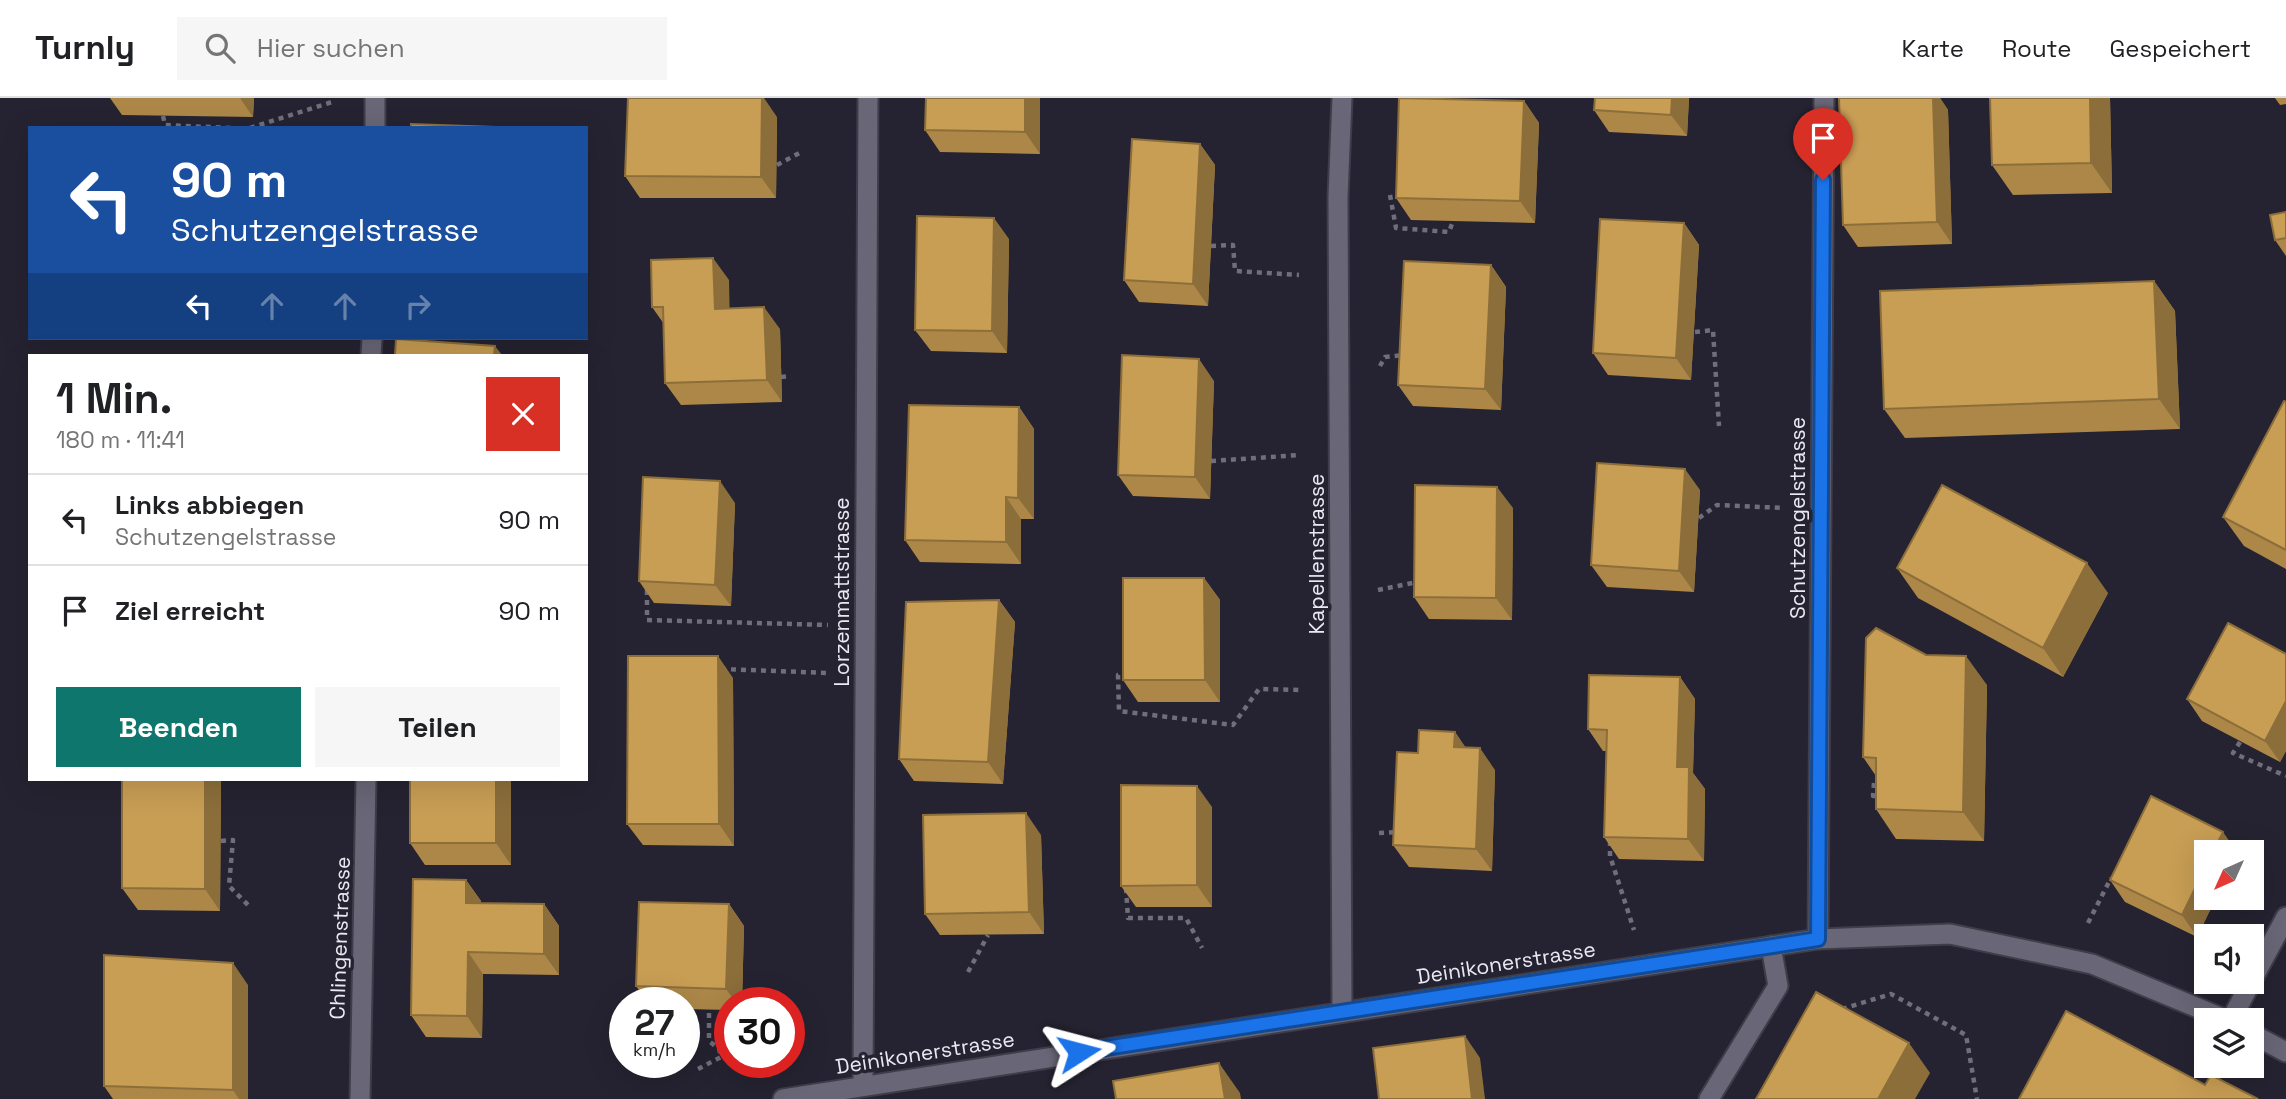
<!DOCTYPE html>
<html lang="de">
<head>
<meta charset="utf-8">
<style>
	body { margin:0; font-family:"Space Grotesk",sans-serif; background:#f6f6f6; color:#202124; height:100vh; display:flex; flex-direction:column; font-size:26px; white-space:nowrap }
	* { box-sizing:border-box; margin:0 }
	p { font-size:23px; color:#757577 }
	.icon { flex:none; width:38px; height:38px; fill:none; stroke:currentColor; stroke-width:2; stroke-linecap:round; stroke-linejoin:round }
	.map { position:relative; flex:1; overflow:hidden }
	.sheet { position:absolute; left:28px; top:256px; width:560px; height:427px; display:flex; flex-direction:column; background:#fff; border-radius:0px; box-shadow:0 7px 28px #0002 }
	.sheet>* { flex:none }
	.hud { position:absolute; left:28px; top:28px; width:560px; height:214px; border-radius:0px; box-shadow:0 7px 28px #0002; background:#1a4fa0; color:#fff; overflow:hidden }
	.needle { width:46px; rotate:225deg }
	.fabs { position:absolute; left:2194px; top:742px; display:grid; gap:14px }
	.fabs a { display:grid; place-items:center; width:70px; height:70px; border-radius:0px; background:#fff; box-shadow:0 7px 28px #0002; font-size:35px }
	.speed { position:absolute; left:609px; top:889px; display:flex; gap:14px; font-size:35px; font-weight:700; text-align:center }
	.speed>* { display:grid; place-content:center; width:91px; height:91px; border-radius:50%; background:#fff; box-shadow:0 7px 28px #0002; line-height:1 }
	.speed small { font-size:18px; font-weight:400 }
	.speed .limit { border:10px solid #d22; background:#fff; color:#111 }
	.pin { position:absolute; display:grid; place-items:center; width:60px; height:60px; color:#fff; margin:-72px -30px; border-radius:50% 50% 50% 0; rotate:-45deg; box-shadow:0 0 7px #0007 }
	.pin .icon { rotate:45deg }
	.me { position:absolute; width:77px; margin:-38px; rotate:81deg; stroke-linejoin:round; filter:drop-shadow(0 0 5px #0008) }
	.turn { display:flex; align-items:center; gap:24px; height:147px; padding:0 28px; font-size:32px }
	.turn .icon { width:91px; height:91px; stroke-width:2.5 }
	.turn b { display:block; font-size:49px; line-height:60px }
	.lanes { display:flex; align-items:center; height:66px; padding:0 28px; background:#0003; justify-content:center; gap:35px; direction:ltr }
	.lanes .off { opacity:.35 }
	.round { display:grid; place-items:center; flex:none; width:74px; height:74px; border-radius:0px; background:#f6f6f6 }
	.headline { display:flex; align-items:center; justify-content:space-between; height:119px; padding:0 28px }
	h1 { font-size:42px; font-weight:700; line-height:52px }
	.button { display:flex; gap:14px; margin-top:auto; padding:14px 28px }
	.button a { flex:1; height:80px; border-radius:0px; background:#0f766e; color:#fff; font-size:28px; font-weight:700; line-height:80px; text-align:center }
	.button a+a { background:#f6f6f6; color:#202124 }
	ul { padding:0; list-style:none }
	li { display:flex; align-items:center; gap:21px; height:91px; padding:0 28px; border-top:2px solid #e0e0e0 }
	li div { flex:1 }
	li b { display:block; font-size:26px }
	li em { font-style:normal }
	header { display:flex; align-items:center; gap:42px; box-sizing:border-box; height:98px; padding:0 35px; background:#fff; border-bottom:2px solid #e0e0e0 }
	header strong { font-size:33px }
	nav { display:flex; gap:38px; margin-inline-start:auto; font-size:24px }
	.search { width:490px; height:63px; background:#f6f6f6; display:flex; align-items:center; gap:18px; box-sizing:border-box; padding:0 24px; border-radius:0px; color:#757577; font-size:26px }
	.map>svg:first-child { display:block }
</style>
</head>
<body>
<header>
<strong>Turnly</strong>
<div class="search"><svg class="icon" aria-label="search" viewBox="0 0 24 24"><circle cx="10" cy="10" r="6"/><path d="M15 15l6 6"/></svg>Hier suchen</div>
<nav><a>Karte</a><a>Route</a><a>Gespeichert</a></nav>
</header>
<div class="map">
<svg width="2286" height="1001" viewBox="0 0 2286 1001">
	<rect width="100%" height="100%" fill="#252331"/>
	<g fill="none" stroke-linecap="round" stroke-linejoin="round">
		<!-- service casing -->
		<g stroke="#3f3d49" stroke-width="23">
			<path id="service" d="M 1709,1001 L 1778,888 L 1771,848"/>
		</g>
		<!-- minor casing -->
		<g stroke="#3f3d49" stroke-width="23">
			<g id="minor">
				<path d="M 1342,0 L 1338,99 L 1342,912"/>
				<path d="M 375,30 L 375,0"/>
				<path d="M 371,257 L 372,240"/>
				<path d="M 1818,841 L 1824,0"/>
				<path d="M 2252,882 L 2286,819"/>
				<path d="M 2231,922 L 2251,884"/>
				<path d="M 2252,936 L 2286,954"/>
				<path d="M 863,988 L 868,0"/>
				<path d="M 360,1001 L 366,681"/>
				<path d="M 783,1001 L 1818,841 L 1950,836 L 2092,866 L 2227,922"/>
			</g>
		</g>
		<!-- path -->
		<g stroke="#6f6e7a" stroke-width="4.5" stroke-dasharray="5 5" stroke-linecap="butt">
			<path d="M 163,18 L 165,27 L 231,30"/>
			<path d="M 250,30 L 335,3"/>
			<path d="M 777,67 L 803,53"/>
			<path d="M 1390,97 L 1396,130 L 1449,134 L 1453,123"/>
			<path d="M 1211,148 L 1233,147 L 1235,173 L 1299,177"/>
			<path d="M 1695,234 L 1713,232 L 1719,328"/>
			<path d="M 1380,268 L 1385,259 L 1404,257"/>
			<path d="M 781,279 L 791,278"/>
			<path d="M 1211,363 L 1300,357"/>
			<path d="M 1699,420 L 1717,407 L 1784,410"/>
			<path d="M 647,492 L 647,522 L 828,527"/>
			<path d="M 1378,492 L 1417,484"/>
			<path d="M 721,571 L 828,575"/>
			<path d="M 1128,574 L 1118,577 L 1119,613 L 1233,627 L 1259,591 L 1301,592"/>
			<path d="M 2240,644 L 2233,655 L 2286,678"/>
			<path d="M 1874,685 L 1873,698 L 1881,698"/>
			<path d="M 1379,735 L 1398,734"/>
			<path d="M 221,743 L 233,742 L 229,788 L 249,808"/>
			<path d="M 1610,743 L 1610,758 L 1634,832"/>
			<path d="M 1126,790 L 1128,820 L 1186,820 L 1202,850"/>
			<path d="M 2088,825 L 2111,780"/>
			<path d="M 968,874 L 988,837"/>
			<path d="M 1842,911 L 1891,896 L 1966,937 L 1977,1001"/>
			<path d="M 698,971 L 721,959 L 719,951 L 709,943 L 709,912"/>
		</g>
		<!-- service -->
		<use href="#service" stroke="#696677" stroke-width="19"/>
		<!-- minor -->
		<use href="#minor" stroke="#696677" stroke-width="19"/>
	</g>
	<!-- wall -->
	<g fill="#ac8748">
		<path d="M 110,0 L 254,0 L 253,19 L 122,17 Z"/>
		<path d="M 926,0 L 1040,0 L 1040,56 L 940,54 L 925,32 Z"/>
		<path d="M 1595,0 L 1689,0 L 1687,38 L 1609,34 L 1594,12 Z"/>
		<path d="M 1839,0 L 1940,0 L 1948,12 L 1952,146 L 1858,149 L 1843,127 Z"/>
		<path d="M 1990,0 L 2110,0 L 2112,95 L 2013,97 L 1992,67 Z"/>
		<path d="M 2275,0 L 2286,0 L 2286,6 L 2280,7 Z"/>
		<path d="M 1524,3 L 1539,25 L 1535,125 L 1411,122 L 1396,100 Z"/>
		<path d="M 777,19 L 776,100 L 640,100 L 625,78 Z"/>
		<path d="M 1200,46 L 1215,67 L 1208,208 L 1139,204 L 1124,182 Z"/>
		<path d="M 2286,114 L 2286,158 L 2275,142 Z"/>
		<path d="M 1684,125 L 1699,147 L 1691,282 L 1608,277 L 1593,255 Z"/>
		<path d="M 1009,141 L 1007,255 L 931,253 L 915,232 Z"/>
		<path d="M 1491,167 L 1506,189 L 1501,312 L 1413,308 L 1398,287 Z"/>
		<path d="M 729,182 L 729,210 L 780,231 L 782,304 L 681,307 L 665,285 L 664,226 L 652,209 Z"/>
		<path d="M 2154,183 L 2175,213 L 2180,331 L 1905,340 L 1884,311 Z"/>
		<path d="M 1214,283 L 1210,401 L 1133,398 L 1118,377 Z"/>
		<path d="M 2286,304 L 2286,471 L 2244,448 L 2223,419 Z"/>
		<path d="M 1019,309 L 1034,331 L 1034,421 L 1021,421 L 1021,466 L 920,464 L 905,442 Z"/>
		<path d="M 1700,392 L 1694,494 L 1607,489 L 1591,467 Z"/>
		<path d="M 735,405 L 731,508 L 654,505 L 639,483 Z"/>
		<path d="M 1513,410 L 1512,522 L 1429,521 L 1414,499 Z"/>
		<path d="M 1897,470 L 2108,495 L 2063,579 L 1918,500 Z"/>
		<path d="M 1204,480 L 1220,502 L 1220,604 L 1138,604 L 1123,582 Z"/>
		<path d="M 999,502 L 1015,524 L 1003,686 L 914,683 L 899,661 Z"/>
		<path d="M 2286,556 L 2286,653 L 2280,664 L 2202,623 L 2187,601 Z"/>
		<path d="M 1926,557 L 1987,587 L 1984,743 L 1896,741 L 1876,711 L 1876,678 L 1863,659 Z"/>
		<path d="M 1680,579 L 1695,601 L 1693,675 L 1705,691 L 1704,763 L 1619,761 L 1604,739 L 1606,653 L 1603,653 L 1588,631 Z"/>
		<path d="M 733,580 L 734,748 L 643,747 L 627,726 Z"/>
		<path d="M 1455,634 L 1465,649 L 1495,672 L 1492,773 L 1409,769 L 1393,747 L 1418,655 Z"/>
		<path d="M 122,681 L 219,681 L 221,683 L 220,813 L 138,812 L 122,790 Z"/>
		<path d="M 511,681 L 511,767 L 425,767 L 410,745 Z"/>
		<path d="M 1212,709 L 1212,809 L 1136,809 L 1121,788 Z"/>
		<path d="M 1041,737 L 1044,836 L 940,837 L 925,816 Z"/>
		<path d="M 466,782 L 481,803 L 481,805 L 544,806 L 559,828 L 559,877 L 483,876 L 482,940 L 426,939 L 411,917 Z"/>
		<path d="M 2110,782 L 2207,800 L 2216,800 L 2197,839 L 2125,804 Z"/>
		<path d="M 729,806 L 744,828 L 742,905 L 730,905 L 730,912 L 684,911 L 684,905 L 648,905 L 636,888 Z"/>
		<path d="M 248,887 L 248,1001 L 113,1001 L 104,988 Z"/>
	</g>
	<!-- shaded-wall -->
	<g fill="#8c6e3b">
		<path d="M 240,0 L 254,0 L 253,19 Z"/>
		<path d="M 762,0 L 764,0 L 777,19 L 776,100 L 761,79 Z"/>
		<path d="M 1025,0 L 1040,0 L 1040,56 L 1025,34 Z"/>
		<path d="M 1672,0 L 1689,0 L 1687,38 L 1671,17 Z"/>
		<path d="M 1933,0 L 1940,0 L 1948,12 L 1952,146 L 1937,124 Z"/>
		<path d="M 2090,0 L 2110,0 L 2112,95 L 2091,65 Z"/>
		<path d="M 1524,3 L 1539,25 L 1535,125 L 1520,103 Z"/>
		<path d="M 1200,46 L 1215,67 L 1208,208 L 1193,186 Z"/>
		<path d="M 994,120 L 1009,141 L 1007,255 L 992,233 Z"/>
		<path d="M 1684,125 L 1699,147 L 1691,282 L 1676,260 Z"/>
		<path d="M 713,160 L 729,182 L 730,233 L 715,211 Z"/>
		<path d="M 1491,167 L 1506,189 L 1501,312 L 1485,291 Z"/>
		<path d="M 2154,183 L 2175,213 L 2180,331 L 2159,301 Z"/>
		<path d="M 764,209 L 780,231 L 782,304 L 767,282 Z"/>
		<path d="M 495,248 L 502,257 L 494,257 Z"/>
		<path d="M 1199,261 L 1214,283 L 1210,401 L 1195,379 Z"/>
		<path d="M 1019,309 L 1034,331 L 1034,421 L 1018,400 Z"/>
		<path d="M 1685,371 L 1700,392 L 1694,494 L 1679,473 Z"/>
		<path d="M 720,383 L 735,405 L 731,508 L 715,487 Z"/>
		<path d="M 1497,389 L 1513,410 L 1512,522 L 1496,500 Z"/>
		<path d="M 1006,399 L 1021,421 L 1021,466 L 1006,444 Z"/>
		<path d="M 2087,465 L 2108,495 L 2063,579 L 2043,550 Z"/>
		<path d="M 1204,480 L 1220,502 L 1220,604 L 1205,582 Z"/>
		<path d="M 999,502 L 1015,524 L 1003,686 L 988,664 Z"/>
		<path d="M 718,558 L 733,580 L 734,748 L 719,726 Z"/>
		<path d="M 1966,558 L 1987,587 L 1984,743 L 1963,714 Z"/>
		<path d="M 1680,579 L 1695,601 L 1693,675 L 1705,691 L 1704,763 L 1688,741 L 1677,669 Z"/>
		<path d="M 2286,603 L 2286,653 L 2280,664 L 2265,643 Z"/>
		<path d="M 1455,634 L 1470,656 L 1454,649 Z"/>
		<path d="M 1480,650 L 1495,672 L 1492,773 L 1476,751 Z"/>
		<path d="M 205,681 L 219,681 L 221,683 L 220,813 L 205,791 Z"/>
		<path d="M 496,681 L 511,681 L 511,767 L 496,745 Z"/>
		<path d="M 1197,688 L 1212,709 L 1212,809 L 1197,787 Z"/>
		<path d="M 1026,715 L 1041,737 L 1044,836 L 1029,814 Z"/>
		<path d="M 2223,734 L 2237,754 L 2213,754 Z"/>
		<path d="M 2207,766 L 2207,800 L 2216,800 L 2197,839 L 2182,817 Z"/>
		<path d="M 466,782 L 481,803 L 481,827 L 466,805 Z"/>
		<path d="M 544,806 L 559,828 L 559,877 L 544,856 Z"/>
		<path d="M 729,806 L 744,828 L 742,905 L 736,905 L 726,891 Z"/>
		<path d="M 468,854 L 483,876 L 482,940 L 467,918 Z"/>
		<path d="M 233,865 L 248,887 L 248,1001 L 239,1001 L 233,992 Z"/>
		<path d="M 1465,938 L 1480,960 L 1485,1001 L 1472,1001 Z"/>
		<path d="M 1909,945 L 1930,975 L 1915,1001 L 1878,1001 Z"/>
		<path d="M 1219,965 L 1240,995 L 1241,1001 L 1225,1001 Z"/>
	</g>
	<!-- building -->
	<g fill="#c89d54" stroke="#8c6e3b" stroke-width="2">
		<path d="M 628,0 L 762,0 L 761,79 L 625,78 Z"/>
		<path d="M 926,0 L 1025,0 L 1025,34 L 925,32 Z"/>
		<path d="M 1399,0 L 1524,3 L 1520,103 L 1396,100 Z"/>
		<path d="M 1595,0 L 1672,0 L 1671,17 L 1594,12 Z"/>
		<path d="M 1839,0 L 1933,0 L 1937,124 L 1843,127 Z"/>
		<path d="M 1990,0 L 2090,0 L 2091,65 L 1992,67 Z"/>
		<path d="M 411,26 L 495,29 L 495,30 L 411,30 Z"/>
		<path d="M 1132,41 L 1200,46 L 1193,186 L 1124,182 Z"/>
		<path d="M 2286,114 L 2286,140 L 2275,142 L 2270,117 Z"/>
		<path d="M 917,118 L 994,120 L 992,233 L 915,232 Z"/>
		<path d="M 1600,121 L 1684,125 L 1676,260 L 1593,255 Z"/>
		<path d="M 713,160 L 715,211 L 764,209 L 767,282 L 665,285 L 663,209 L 652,209 L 651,162 Z"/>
		<path d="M 1404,163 L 1491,167 L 1485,291 L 1398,287 Z"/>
		<path d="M 2154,183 L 2159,301 L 1884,311 L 1880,193 Z"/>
		<path d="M 396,241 L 495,248 L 494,257 L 395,257 Z"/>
		<path d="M 1122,257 L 1199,261 L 1195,379 L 1118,377 Z"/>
		<path d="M 2284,303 L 2286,304 L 2286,452 L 2223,419 Z"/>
		<path d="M 909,307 L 1019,309 L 1018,400 L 1006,399 L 1006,444 L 905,442 Z"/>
		<path d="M 1597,365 L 1685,371 L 1679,473 L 1591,467 Z"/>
		<path d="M 643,379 L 720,383 L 715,487 L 639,483 Z"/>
		<path d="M 1415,387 L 1497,389 L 1496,500 L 1414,499 Z"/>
		<path d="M 1942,387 L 2087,465 L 2043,550 L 1897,470 Z"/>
		<path d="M 1123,480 L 1204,480 L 1205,582 L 1123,582 Z"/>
		<path d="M 999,502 L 988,664 L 899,661 L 906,504 Z"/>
		<path d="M 2228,525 L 2286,556 L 2286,603 L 2265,643 L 2187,601 Z"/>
		<path d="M 1876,530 L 1926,557 L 1966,558 L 1963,714 L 1876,711 L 1876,660 L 1863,659 L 1866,540 Z"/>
		<path d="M 628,558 L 718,558 L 719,726 L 627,726 Z"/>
		<path d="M 1589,577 L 1680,579 L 1677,669 L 1689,669 L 1688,741 L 1604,739 L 1607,632 L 1588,631 Z"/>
		<path d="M 1419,632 L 1455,634 L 1454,649 L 1480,650 L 1476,751 L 1393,747 L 1397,654 L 1418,655 Z"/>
		<path d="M 122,681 L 205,681 L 205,791 L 122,790 Z"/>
		<rect x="410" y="681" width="86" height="64"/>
		<path d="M 1121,687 L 1197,688 L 1197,787 L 1121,788 Z"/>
		<path d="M 2151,698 L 2223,734 L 2213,754 L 2207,754 L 2207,766 L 2182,817 L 2110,782 Z"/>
		<path d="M 1026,715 L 1029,814 L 925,816 L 923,717 Z"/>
		<path d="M 413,781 L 466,782 L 466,805 L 544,806 L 544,856 L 468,854 L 467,918 L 411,917 Z"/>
		<path d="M 639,804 L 729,806 L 726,891 L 636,888 Z"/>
		<path d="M 104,857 L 233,865 L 233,992 L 104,988 Z"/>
		<path d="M 1816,894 L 1909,945 L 1878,1001 L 1756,1001 Z"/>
		<path d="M 2066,913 L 2205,987 L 2211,977 L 2258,1001 L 2019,1001 Z"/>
		<path d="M 1465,938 L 1472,1001 L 1379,1001 L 1373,950 Z"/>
		<path d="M 1219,965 L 1225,1001 L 1116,1001 L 1113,983 Z"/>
	</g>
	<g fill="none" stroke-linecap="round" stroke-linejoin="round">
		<!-- route casing -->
		<g stroke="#114b97" stroke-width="18">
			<path id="route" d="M 1079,954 L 1818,841 L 1823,82"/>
		</g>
		<!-- route -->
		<use href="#route" stroke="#1a73e8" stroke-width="12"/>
	</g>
	<g text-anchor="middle" stroke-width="7" stroke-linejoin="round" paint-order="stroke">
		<!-- street labels -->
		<g font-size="21" fill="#eae9f2" stroke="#252331">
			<text transform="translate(1798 420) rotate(-90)" y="7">Schutzengelstrasse</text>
			<text transform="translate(1317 456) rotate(-90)" y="7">Kapellenstrasse</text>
			<text transform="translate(842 494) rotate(-90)" y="7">Lorzenmattstrasse</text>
			<text transform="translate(340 840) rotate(-88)" y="7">Chlingenstrasse</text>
			<text transform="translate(1506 865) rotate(-9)" y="7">Deinikonerstrasse</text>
			<text transform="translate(925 955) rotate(-9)" y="7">Deinikonerstrasse</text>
		</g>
	</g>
</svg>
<div class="fabs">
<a><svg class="needle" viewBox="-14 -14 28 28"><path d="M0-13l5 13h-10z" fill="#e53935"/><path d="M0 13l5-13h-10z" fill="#757577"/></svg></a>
<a><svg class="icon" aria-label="sound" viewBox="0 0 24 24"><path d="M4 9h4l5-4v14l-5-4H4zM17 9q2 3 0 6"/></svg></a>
<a><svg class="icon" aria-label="layers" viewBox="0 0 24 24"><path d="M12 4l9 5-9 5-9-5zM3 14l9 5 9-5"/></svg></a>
</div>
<div class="speed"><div>27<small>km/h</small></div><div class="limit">30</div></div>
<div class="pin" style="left:1823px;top:82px;background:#d93025"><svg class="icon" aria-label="arrive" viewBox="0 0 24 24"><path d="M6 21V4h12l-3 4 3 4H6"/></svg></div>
<svg class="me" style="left:1079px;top:954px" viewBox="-20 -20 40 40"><path d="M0-17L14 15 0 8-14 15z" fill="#1a73e8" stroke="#fff" stroke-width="4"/></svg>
<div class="hud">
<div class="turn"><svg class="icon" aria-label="left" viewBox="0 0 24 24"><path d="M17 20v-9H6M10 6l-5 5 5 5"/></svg><div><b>90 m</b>Schutzengelstrasse</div></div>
<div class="lanes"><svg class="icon" aria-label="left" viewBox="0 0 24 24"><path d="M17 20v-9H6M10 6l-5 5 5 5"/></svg><svg class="icon off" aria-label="ahead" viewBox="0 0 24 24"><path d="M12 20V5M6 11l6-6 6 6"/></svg><svg class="icon off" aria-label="ahead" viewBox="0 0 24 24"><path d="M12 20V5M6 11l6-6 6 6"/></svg><svg class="icon off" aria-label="right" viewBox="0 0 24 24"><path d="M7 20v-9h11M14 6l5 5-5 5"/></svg></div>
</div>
<section class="sheet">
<div class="headline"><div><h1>1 Min.</h1><p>180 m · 11:41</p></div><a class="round" style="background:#d93025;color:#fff"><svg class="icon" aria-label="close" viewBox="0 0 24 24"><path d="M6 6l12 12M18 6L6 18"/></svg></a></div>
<ul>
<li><svg class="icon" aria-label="left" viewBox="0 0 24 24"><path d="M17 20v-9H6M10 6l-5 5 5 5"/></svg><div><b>Links abbiegen</b><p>Schutzengelstrasse</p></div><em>90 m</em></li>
<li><svg class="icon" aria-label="arrive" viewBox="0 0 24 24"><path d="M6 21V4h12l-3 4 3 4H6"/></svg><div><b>Ziel erreicht</b></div><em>90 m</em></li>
</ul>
<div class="button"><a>Beenden</a><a>Teilen</a></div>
</section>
</div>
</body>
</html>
